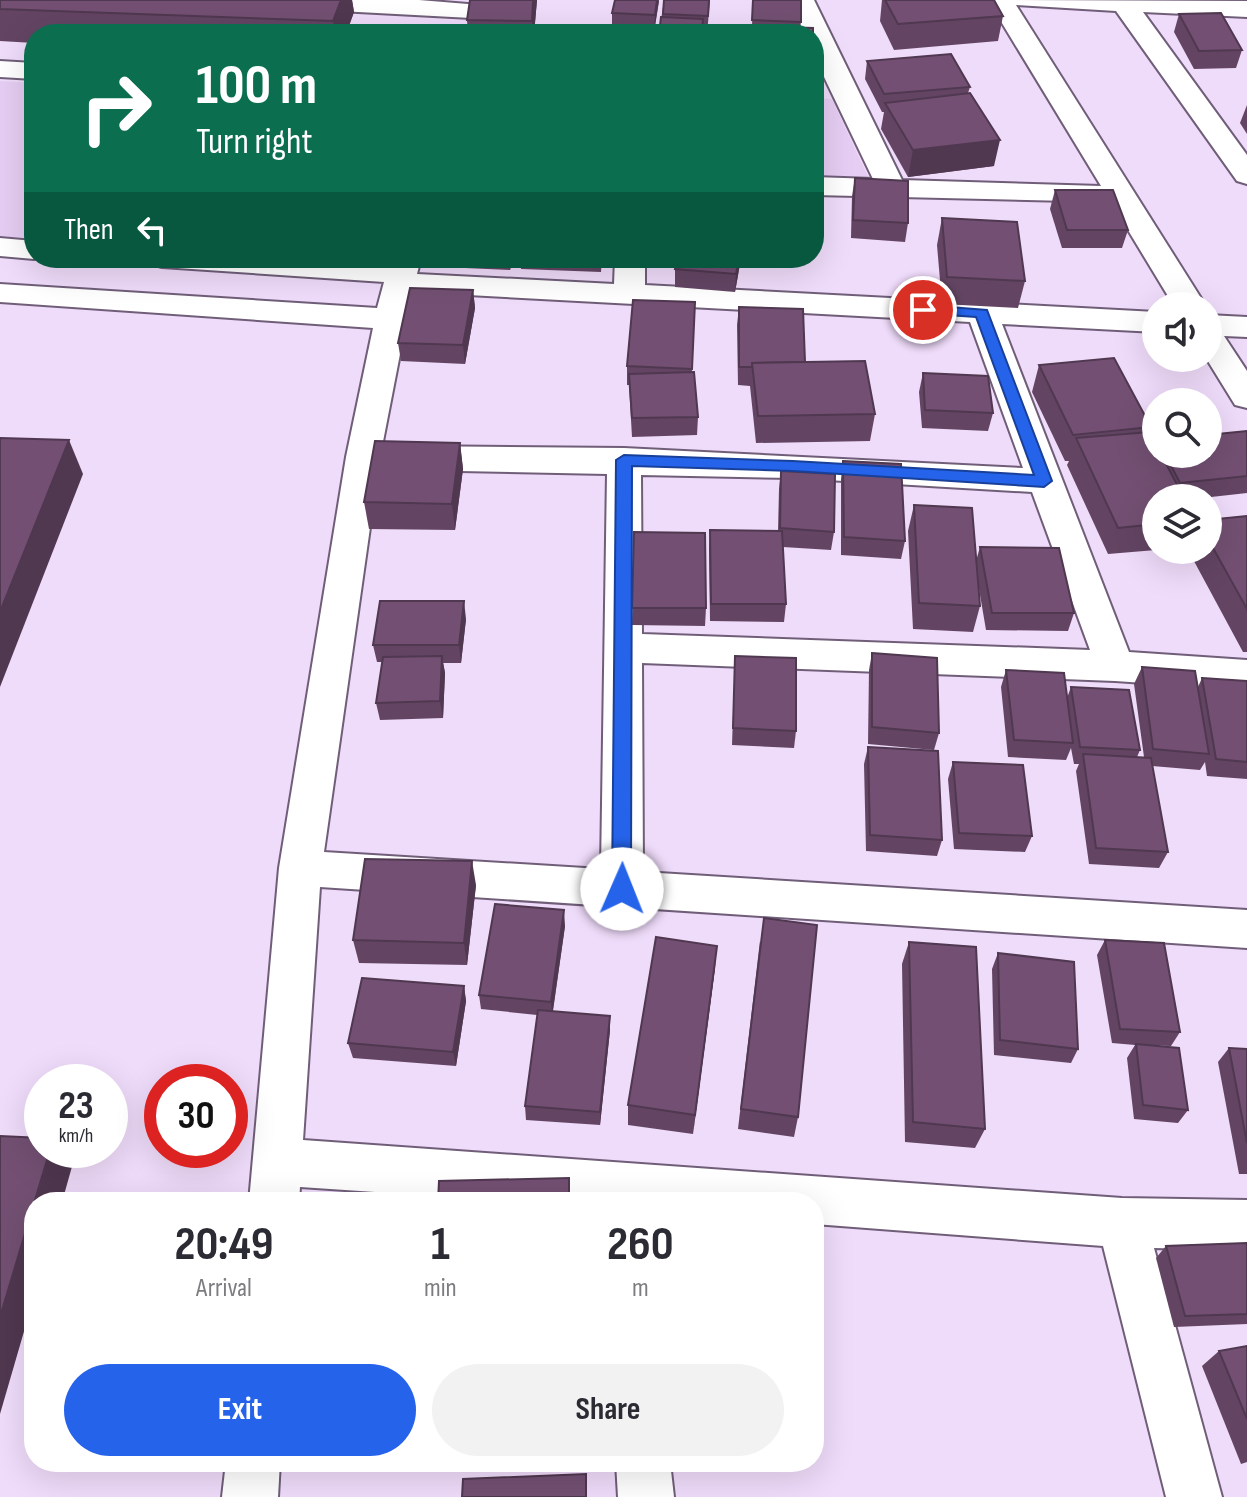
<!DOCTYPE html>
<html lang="en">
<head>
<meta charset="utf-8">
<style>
	body { margin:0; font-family:"Sofia Sans Condensed",sans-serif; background:#f2f2f3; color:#2b2b33; height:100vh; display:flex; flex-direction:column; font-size:30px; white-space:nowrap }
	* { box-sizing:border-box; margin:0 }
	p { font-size:26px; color:#7c7c81 }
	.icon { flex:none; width:44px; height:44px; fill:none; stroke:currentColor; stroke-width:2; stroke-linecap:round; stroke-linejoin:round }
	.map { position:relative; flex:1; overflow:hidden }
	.details { position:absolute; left:24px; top:1192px; width:800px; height:280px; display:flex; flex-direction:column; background:#fff; border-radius:32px; box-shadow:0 8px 32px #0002 }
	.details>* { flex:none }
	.banner { position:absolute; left:24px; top:24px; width:800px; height:244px; border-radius:32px; box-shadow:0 8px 32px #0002; background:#0b6e4f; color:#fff; overflow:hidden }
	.fabs { position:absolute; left:1142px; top:292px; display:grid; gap:16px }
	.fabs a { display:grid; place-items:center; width:80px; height:80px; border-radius:50%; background:#fff; box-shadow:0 8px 32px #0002; font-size:40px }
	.speed { position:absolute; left:24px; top:1064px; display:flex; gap:16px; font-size:40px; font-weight:700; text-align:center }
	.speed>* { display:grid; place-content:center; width:104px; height:104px; border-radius:50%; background:#fff; box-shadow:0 8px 32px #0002; line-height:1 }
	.speed small { font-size:20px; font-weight:400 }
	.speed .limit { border:12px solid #d22; background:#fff; color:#111 }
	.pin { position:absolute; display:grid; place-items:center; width:68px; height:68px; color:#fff; margin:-34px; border:4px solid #fff; border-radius:50%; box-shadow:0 2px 8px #0007 }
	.me { position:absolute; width:88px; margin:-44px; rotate:1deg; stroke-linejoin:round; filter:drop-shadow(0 0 6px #0008) }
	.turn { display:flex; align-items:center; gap:28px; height:168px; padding:0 40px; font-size:36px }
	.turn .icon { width:104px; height:104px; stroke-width:2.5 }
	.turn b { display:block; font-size:56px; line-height:68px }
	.then { display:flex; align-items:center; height:76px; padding:0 40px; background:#0003; gap:16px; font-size:30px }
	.eta { display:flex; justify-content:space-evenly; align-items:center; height:136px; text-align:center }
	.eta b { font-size:48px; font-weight:700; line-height:56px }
	.action { display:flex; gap:16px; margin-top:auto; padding:16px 40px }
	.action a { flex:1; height:92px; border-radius:48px; background:#2563eb; color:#fff; font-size:32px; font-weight:700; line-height:92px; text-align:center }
	.action a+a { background:#f2f2f3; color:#2b2b33 }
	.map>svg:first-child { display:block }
</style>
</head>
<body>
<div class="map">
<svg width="1247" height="1497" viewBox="0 0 1247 1497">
	<rect width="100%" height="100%" fill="#efdbfa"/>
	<!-- built -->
	<g fill="#e6cdf3">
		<path d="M 0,81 L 34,83 L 34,239 L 0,236 Z"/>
		<path d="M 814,98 L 832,99 L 870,181 L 814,179 Z"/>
	</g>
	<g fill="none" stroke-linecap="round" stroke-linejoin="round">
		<!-- minor casing -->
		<g stroke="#705e79" stroke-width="4">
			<g id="minor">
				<path d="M 252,0 L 419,0 L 480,5 L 484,10 L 480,15 L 471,18 L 264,7 L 255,5 Z"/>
				<path d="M 790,0 L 814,0 L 902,180 L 1101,186 L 988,0 L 1247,1 L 1247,17 L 1143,12 L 1247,155 L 1247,184 L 1237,181 L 1116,11 L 1016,5 L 1206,306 L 1174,306 L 1111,202 L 814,195 L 814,177 L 873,179 L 814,56 L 814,34 L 804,34 Z"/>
				<path d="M 0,61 L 34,63 L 34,79 L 0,77 Z"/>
				<path d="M 0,238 L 34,241 L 34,258 L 38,258 L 34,259 L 0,256 Z"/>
				<path d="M 147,258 L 299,258 L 389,264 L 391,258 L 421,258 L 417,274 L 614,284 L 615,258 L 645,258 L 645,285 L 1156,312 L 1156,332 L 1002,324 L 1129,652 L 1247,660 L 1247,690 L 1115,681 L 642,663 L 643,872 L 1247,910 L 1247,948 L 320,887 L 303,1140 L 1122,1198 L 1247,1200 L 1247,1250 L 1154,1248 L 1222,1497 L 1166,1497 L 1103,1246 L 814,1224 L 814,1202 L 524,1202 L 300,1187 L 299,1202 L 249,1202 L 279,868 L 346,457 L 373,328 L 0,302 L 0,284 L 377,308 L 384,282 L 162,267 L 151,264 ZM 412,292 L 970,322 L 1023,468 L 624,448 L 409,446 L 397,450 L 392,458 L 397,466 L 409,470 L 607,474 L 601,869 L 324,852 L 380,457 ZM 641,475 L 793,478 L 1032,492 L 1090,650 L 642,634 Z"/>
				<path d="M 1208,315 L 1247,317 L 1247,337 L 1224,336 L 1247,371 L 1247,408 L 1235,405 L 1206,358 Z"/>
				<path d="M 226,1462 L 280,1462 L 278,1497 L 222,1497 Z"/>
				<path d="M 616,1462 L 670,1462 L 674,1497 L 618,1497 Z"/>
			</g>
		</g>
		<!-- minor -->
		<use href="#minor" fill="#fff" fill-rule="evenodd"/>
	</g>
	<!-- wall -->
	<g fill="#634563">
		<path d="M 0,0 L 352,0 L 354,12 L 346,34 L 34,34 L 34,43 L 0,41 Z"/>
		<path d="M 470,0 L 537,0 L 534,34 L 468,34 L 467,20 Z"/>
		<path d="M 615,0 L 659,0 L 654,32 L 612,30 L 612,13 Z"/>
		<path d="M 664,0 L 710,0 L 707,34 L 659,34 Z"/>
		<path d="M 753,0 L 801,22 L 800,28 L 752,26 Z"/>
		<path d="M 882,0 L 994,0 L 1003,16 L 998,41 L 894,50 L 880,21 Z"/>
		<path d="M 1179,14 L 1242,50 L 1236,68 L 1194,69 L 1174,32 Z"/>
		<path d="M 867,61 L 970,87 L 968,93 L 994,166 L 908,177 L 881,129 L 884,112 L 882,112 L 865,79 Z"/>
		<path d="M 1247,105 L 1247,134 L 1240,123 Z"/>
		<path d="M 855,178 L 908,223 L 905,242 L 851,238 L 852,196 Z"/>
		<path d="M 1055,190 L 1128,230 L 1122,248 L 1062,248 L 1050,209 Z"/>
		<path d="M 942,218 L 1025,281 L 1018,308 L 942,304 L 937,245 Z"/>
		<path d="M 419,258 L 513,258 L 510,270 L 420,266 Z"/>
		<path d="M 520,258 L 602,258 L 601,272 L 521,269 Z"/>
		<path d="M 678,258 L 741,258 L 735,292 L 675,287 L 675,269 Z"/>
		<path d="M 473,290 L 475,308 L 465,364 L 401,361 L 398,343 Z"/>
		<path d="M 695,302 L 692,372 L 698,417 L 697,435 L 632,437 L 629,385 L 627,385 L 627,366 Z"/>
		<path d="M 739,307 L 805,362 L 875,414 L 870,441 L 756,443 L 750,386 L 738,385 L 737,325 Z"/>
		<path d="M 1039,365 L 1151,427 L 1149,432 L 1156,454 L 1208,454 L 1247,431 L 1247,493 L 1202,498 L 1156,498 L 1156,550 L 1108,554 L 1067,465 L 1069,461 L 1065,461 L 1032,392 Z"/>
		<path d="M 923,373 L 993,413 L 988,431 L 922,428 L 919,392 Z"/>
		<path d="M 460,443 L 463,469 L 455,530 L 369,529 L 364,502 Z"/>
		<path d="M 843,461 L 905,541 L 901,559 L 841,555 L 841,479 Z"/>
		<path d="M 781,471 L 834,532 L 831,550 L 783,547 L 786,604 L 784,622 L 710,621 L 709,548 L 710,530 L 778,531 L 779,489 Z"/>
		<path d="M 914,505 L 976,561 L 980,547 L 1074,613 L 1068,631 L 986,630 L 978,583 L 980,606 L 973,632 L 913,629 L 908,531 Z"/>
		<path d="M 1247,516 L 1247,652 L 1243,652 L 1188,550 L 1208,550 L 1208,520 Z"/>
		<path d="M 634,532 L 706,608 L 705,626 L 632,625 Z"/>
		<path d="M 466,619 L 461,663 L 443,663 L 445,673 L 443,718 L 380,720 L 376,703 L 382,662 L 377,662 L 373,645 Z"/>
		<path d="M 872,653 L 939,733 L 934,750 L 868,744 L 869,670 Z"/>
		<path d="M 735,656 L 796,731 L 794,748 L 732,745 Z"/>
		<path d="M 1142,667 L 1198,687 L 1202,678 L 1247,681 L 1247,779 L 1207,776 L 1205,762 L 1200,770 L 1152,766 L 1168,852 L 1159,868 L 1089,864 L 1076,771 L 1079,764 L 1074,764 L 1071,748 L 1066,760 L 1008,757 L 1001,687 L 1006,670 L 1067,698 L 1071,687 L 1140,750 L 1137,757 L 1144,757 L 1134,684 Z"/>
		<path d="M 868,747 L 942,840 L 937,856 L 866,851 L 864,764 Z"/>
		<path d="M 953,762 L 1032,836 L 1025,852 L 954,849 L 948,779 Z"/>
		<path d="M 476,885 L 467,965 L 359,963 L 353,940 Z"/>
		<path d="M 565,926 L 553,1011 L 610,1030 L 600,1125 L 526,1120 L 525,1106 L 537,1015 L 481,1009 L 479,995 Z"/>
		<path d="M 1105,940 L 1180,1032 L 1171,1046 L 1143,1045 L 1188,1110 L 1178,1123 L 1134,1119 L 1127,1058 L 1135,1045 L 1112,1043 L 1097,955 Z"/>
		<path d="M 760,941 L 798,1117 L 794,1137 L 738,1129 Z"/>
		<path d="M 909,942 L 985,1129 L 975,1148 L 905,1142 L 902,964 Z"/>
		<path d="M 998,953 L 1078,1049 L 1071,1063 L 994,1055 L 992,969 Z"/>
		<path d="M 715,968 L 693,1134 L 628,1125 L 628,1105 Z"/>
		<path d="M 464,986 L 466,1001 L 456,1066 L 353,1058 L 348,1043 Z"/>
		<path d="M 1229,1048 L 1247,1049 L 1247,1174 L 1239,1174 L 1218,1062 Z"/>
		<path d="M 1247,1243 L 1247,1324 L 1174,1327 L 1156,1258 L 1166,1246 Z"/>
		<path d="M 1247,1346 L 1247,1462 L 1241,1464 L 1202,1366 L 1219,1351 Z"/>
	</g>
	<!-- shaded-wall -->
	<g fill="#503850">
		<path d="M 341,0 L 352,0 L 354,12 L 346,34 L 335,34 L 333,21 Z"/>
		<path d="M 533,0 L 537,0 L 534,34 L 532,34 L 532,21 Z"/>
		<path d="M 657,0 L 659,1 L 654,32 L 655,15 Z"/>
		<path d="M 1000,140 L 994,166 L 908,177 L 913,150 Z"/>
		<path d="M 509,258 L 513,258 L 510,270 Z"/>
		<path d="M 739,258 L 741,258 L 735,292 L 736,274 Z"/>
		<path d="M 473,290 L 475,308 L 465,364 L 463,345 Z"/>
		<path d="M 69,440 L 83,474 L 0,687 L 0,612 Z"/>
		<path d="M 460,443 L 463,469 L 455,530 L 452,504 Z"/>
		<path d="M 464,601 L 466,619 L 461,663 L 459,645 Z"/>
		<path d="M 442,656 L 445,673 L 443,718 L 440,701 Z"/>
		<path d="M 472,861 L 476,885 L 467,965 L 464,943 Z"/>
		<path d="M 564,910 L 565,926 L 552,1016 L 551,1002 Z"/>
		<path d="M 717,946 L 715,968 L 693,1134 L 695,1115 Z"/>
		<path d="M 464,986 L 466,1001 L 456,1066 L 453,1052 Z"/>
		<path d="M 610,1016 L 610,1030 L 600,1125 L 600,1112 Z"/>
		<path d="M 50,1150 L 63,1150 L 73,1163 L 62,1202 L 35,1202 Z"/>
		<path d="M 34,1204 L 34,1297 L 0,1414 L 0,1317 Z"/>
	</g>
	<!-- building -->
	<g fill="#735073" stroke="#503850" stroke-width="2">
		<path d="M 0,0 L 341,0 L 333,21 L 0,9 Z"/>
		<path d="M 470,0 L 533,0 L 532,21 L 467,20 Z"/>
		<path d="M 615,0 L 657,0 L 655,15 L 612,13 Z"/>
		<path d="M 664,0 L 709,0 L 708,16 L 663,14 Z"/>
		<path d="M 753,0 L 801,0 L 801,22 L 752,20 Z"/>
		<path d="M 885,0 L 994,0 L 1003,16 L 898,24 Z"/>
		<path d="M 1221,13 L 1242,50 L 1199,51 L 1179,14 Z"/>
		<path d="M 661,17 L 703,19 L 702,34 L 659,34 Z"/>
		<path d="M 749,26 L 813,28 L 813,34 L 748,34 Z"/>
		<path d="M 951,54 L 970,87 L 884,94 L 867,61 Z"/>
		<path d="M 970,93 L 1000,140 L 913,150 L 885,103 Z"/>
		<path d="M 855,178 L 908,181 L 908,223 L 853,220 Z"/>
		<path d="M 1055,190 L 1113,190 L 1128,230 L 1067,230 Z"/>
		<path d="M 942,218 L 1017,222 L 1025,281 L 947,277 Z"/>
		<path d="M 678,258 L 739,258 L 736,274 L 675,269 Z"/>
		<path d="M 410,288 L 473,290 L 463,345 L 398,343 Z"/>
		<path d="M 633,300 L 695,302 L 692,369 L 627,366 Z"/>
		<path d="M 739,307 L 803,309 L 805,362 L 752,363 L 752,367 L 739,367 Z"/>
		<path d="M 1114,358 L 1151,427 L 1073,435 L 1039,365 Z"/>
		<path d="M 865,361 L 875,414 L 758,416 L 752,363 Z"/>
		<path d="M 694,372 L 698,417 L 632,418 L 629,374 Z"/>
		<path d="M 923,373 L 988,376 L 993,413 L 925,410 Z"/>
		<path d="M 1247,431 L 1247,476 L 1180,483 L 1165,454 L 1208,454 L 1208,435 Z"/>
		<path d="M 1150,432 L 1156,443 L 1156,454 L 1161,454 L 1184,498 L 1156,498 L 1156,524 L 1118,528 L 1076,438 Z"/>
		<path d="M 0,438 L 69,440 L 0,612 Z"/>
		<path d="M 375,441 L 460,443 L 452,504 L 364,502 Z"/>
		<path d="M 843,461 L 901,464 L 905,541 L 844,537 Z"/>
		<path d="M 781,471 L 835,474 L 834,532 L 780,528 Z"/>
		<path d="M 914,505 L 972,508 L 980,606 L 919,603 Z"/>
		<path d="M 1247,516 L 1247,609 L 1208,539 L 1208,520 Z"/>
		<path d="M 710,530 L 782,531 L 786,604 L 711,604 Z"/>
		<path d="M 634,532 L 705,533 L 706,608 L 632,608 Z"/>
		<path d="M 980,547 L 1059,548 L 1074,613 L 992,613 Z"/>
		<path d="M 380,601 L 464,601 L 459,645 L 373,645 Z"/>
		<path d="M 872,653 L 937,658 L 939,733 L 872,727 Z"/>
		<path d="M 442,656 L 440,701 L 376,703 L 383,657 Z"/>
		<path d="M 735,656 L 796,658 L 796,731 L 733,728 Z"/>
		<path d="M 1142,667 L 1195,671 L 1209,754 L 1153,749 Z"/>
		<path d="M 1006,670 L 1064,673 L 1073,743 L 1014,740 Z"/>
		<path d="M 1202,678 L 1247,681 L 1247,762 L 1216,759 Z"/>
		<path d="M 1071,687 L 1129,690 L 1140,750 L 1080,747 Z"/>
		<path d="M 868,747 L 938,751 L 942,840 L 870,835 Z"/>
		<path d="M 1083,754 L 1151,758 L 1168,852 L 1096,848 Z"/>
		<path d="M 953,762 L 1023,765 L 1032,836 L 959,833 Z"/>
		<path d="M 365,859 L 472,861 L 464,943 L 353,940 Z"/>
		<path d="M 495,904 L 564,910 L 551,1002 L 479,995 Z"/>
		<path d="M 764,918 L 817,925 L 798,1117 L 741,1109 Z"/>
		<path d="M 656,937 L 717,946 L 695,1115 L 628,1105 Z"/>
		<path d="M 1105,940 L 1164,943 L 1180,1032 L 1120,1029 Z"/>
		<path d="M 909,942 L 976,947 L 985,1129 L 913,1122 Z"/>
		<path d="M 998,953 L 1074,962 L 1078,1049 L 1000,1040 Z"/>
		<path d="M 362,978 L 464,986 L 453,1052 L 348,1043 Z"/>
		<path d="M 538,1010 L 610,1016 L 600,1112 L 525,1106 Z"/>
		<path d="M 1136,1044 L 1179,1048 L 1188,1110 L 1143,1105 Z"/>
		<path d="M 1229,1048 L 1247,1049 L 1247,1143 Z"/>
		<path d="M 0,1136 L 42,1138 L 42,1150 L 50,1150 L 0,1317 Z"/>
		<path d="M 569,1178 L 569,1202 L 438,1202 L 439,1181 Z"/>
		<path d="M 1247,1243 L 1247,1314 L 1185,1316 L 1166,1246 Z"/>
		<path d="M 1247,1346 L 1247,1419 L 1219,1351 Z"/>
		<path d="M 586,1474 L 586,1497 L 462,1497 L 463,1479 Z"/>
	</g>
	<!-- route -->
	<path fill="#2563eb" stroke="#184099" stroke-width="2" d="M 923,305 L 987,310 L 1052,481 L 1044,487 L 793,471 L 632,466 L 631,889 L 628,895 L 622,897 L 615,895 L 612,889 L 616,460 L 624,455 L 793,461 L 1034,475 L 976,317 L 918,313 L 918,306 Z"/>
</svg>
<div class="fabs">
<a><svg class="icon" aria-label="sound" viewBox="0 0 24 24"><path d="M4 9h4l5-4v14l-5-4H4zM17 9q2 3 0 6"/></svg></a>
<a><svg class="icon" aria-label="search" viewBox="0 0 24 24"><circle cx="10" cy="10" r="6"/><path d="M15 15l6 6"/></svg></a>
<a><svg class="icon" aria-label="layers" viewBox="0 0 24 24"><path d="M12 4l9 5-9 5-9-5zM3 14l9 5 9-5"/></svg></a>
</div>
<div class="speed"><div>23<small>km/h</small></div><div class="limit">30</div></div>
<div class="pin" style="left:923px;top:310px;background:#d93025"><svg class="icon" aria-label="arrive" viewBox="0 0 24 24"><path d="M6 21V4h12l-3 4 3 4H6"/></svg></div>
<svg class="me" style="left:622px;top:889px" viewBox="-20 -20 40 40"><circle r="19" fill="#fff"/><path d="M0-13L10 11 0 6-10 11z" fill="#2563eb"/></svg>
<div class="banner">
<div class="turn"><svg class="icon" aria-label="right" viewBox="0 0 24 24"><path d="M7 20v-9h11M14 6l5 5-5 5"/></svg><div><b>100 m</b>Turn right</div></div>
<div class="then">Then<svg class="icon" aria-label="left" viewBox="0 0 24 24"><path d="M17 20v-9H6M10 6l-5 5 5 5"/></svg></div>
</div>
<section class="details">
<div class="eta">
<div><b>20:49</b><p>Arrival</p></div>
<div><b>1</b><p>min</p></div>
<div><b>260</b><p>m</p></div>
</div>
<div class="action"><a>Exit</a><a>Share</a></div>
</section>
</div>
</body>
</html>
